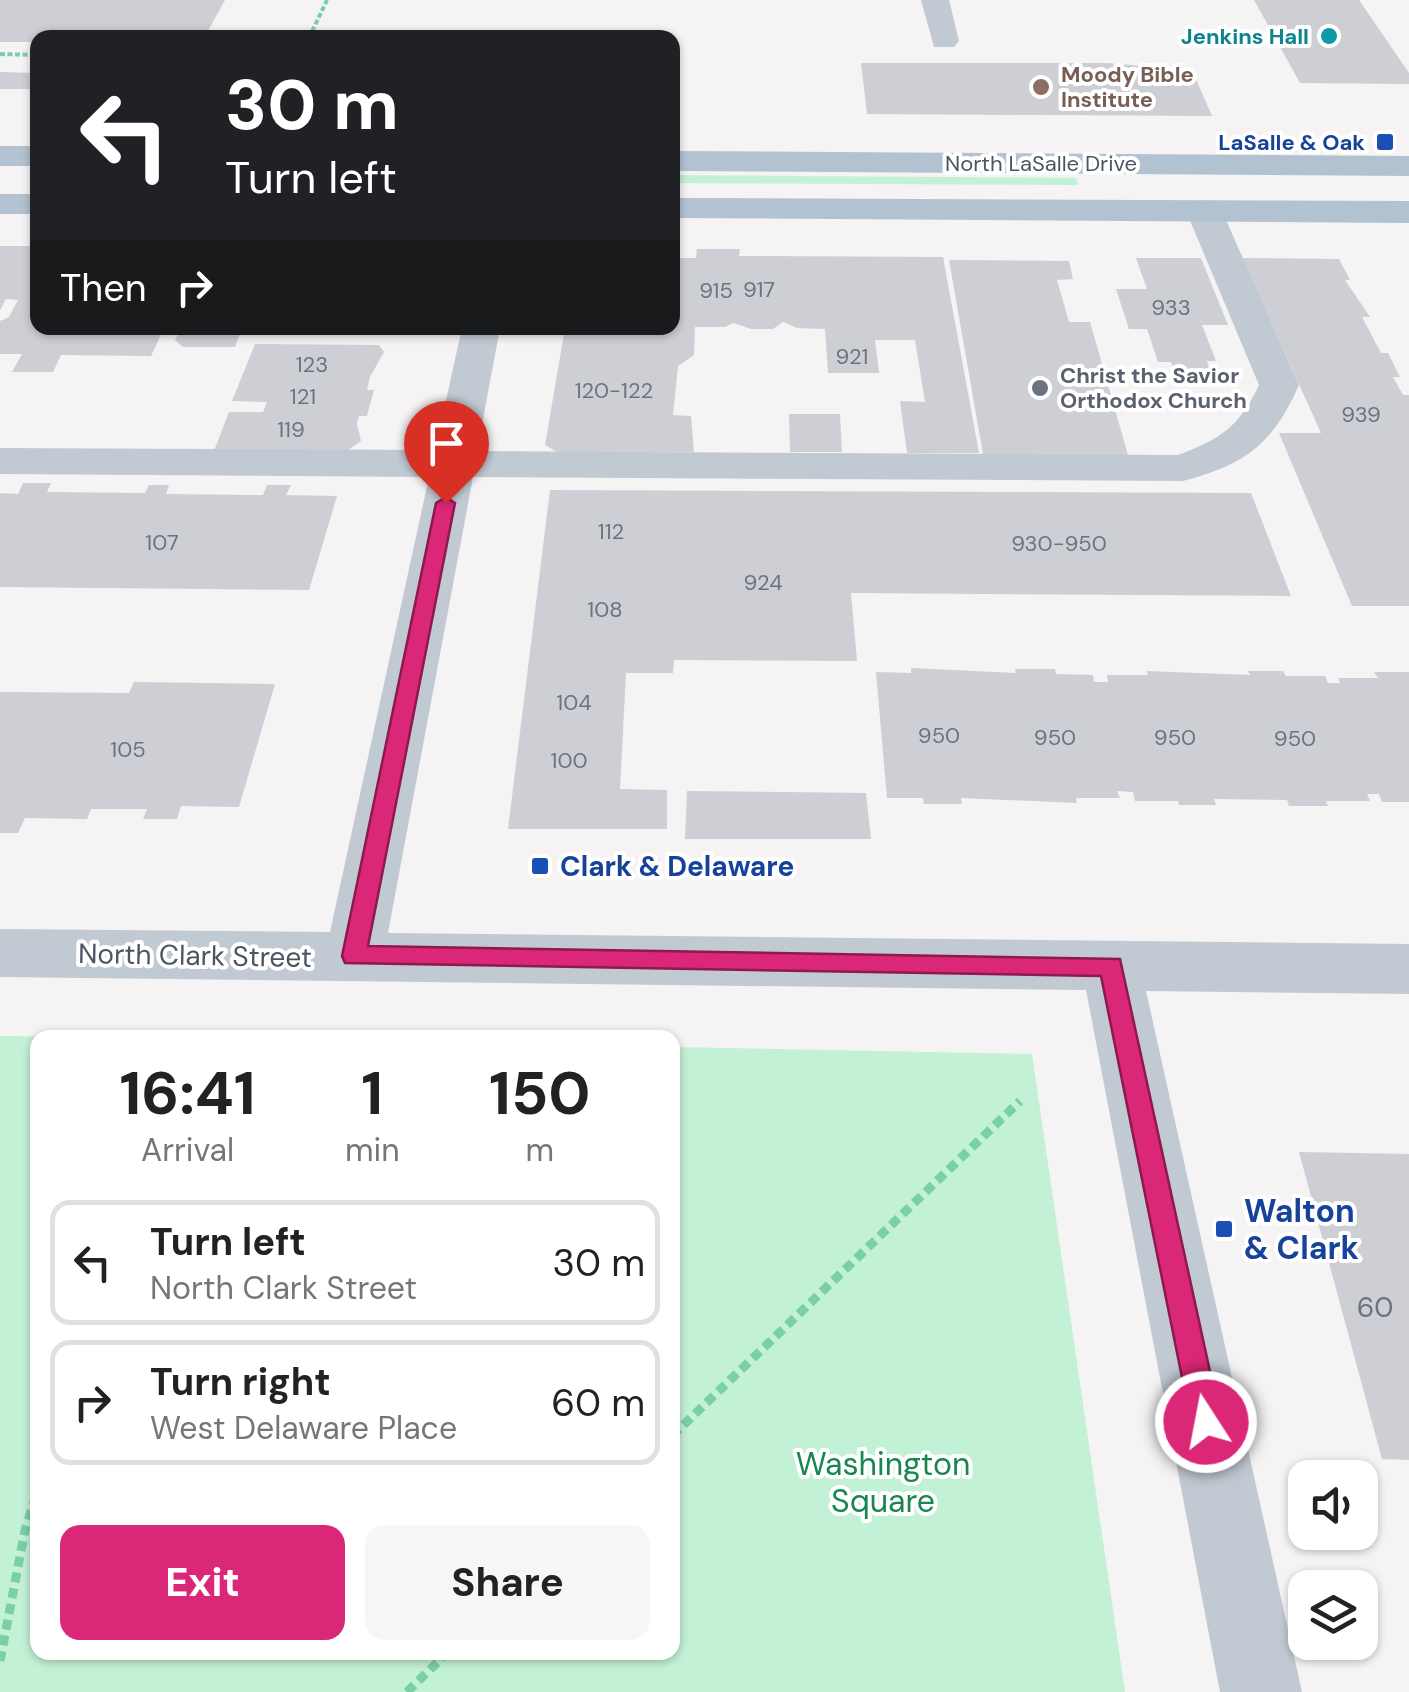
<!DOCTYPE html>
<html lang="en">
<head>
<meta charset="utf-8">
<style>
	body { margin:0; font-family:"DM Sans",sans-serif; background:#f6f6f6; color:#222; height:100vh; display:flex; flex-direction:column; font-size:38px; white-space:nowrap }
	* { box-sizing:border-box; margin:0 }
	p { font-size:32px; color:#767676 }
	.icon { flex:none; width:55px; height:55px; fill:none; stroke:currentColor; stroke-width:2; stroke-linecap:round; stroke-linejoin:round }
	.map { position:relative; flex:1; overflow:hidden }
	.side { position:absolute; left:30px; top:1030px; width:650px; height:630px; display:flex; flex-direction:column; background:#fff; border-radius:20px; box-shadow:0 2px 8px #0004 }
	.side>* { flex:none }
	.top-card { position:absolute; left:30px; top:30px; width:650px; height:305px; border-radius:20px; box-shadow:0 2px 8px #0004; background:#202124; color:#fff; overflow:hidden }
	.fabs { position:absolute; left:1288px; top:1460px; display:grid; gap:20px }
	.fabs a { display:grid; place-items:center; width:90px; height:90px; border-radius:20px; background:#fff; box-shadow:0 2px 8px #0004; font-size:50px }
	.pin { position:absolute; display:grid; place-items:center; width:85px; height:85px; color:#fff; margin:-102px -42px; border-radius:50% 50% 50% 0; rotate:-45deg; box-shadow:0 0 10px #0007 }
	.pin .icon { rotate:45deg }
	.me { position:absolute; width:110px; margin:-55px; rotate:349deg; stroke-linejoin:round; filter:drop-shadow(0 0 8px #0008) }
	.turn { display:flex; align-items:center; gap:35px; height:210px; padding:0 30px; font-size:45px }
	.turn .icon { width:130px; height:130px; stroke-width:2.5 }
	.turn b { display:block; font-size:70px; line-height:85px }
	.then { display:flex; align-items:center; height:95px; padding:0 30px; background:#0003; gap:20px; font-size:38px }
	.eta { display:flex; justify-content:space-evenly; align-items:center; height:170px; text-align:center }
	.eta b { font-size:60px; font-weight:700; line-height:70px }
	.button { display:flex; gap:20px; margin-top:auto; padding:20px 30px }
	.button a { flex:1; height:115px; border-radius:20px; background:#db2777; color:#fff; font-size:40px; font-weight:700; line-height:115px; text-align:center }
	.button a+a { background:#f6f6f6; color:#222 }
	ul { padding:0; list-style:none }
	li { display:flex; align-items:center; gap:30px; height:125px; margin:0 20px 15px; padding:0 10px; border:5px solid #e0e0e0; border-radius:20px }
	li div { flex:1 }
	li b { display:block; font-size:38px }
	li em { font-style:normal }
	.map>svg:first-child { display:block }
</style>
</head>
<body>
<div class="map">
<svg width="1409" height="1692" viewBox="0 0 1409 1692">
	<rect width="100%" height="100%" fill="#f5f3f3"/>
	<!-- green -->
	<g fill="#c3f1d5">
		<path d="M 673,175 L 1076,178 L 1078,185 L 673,183 Z"/>
		<path d="M 0,1036 L 106,1037 L 38,1038 L 38,1652 L 672,1652 L 673,1047 L 1032,1054 L 1125,1692 L 0,1692 Z"/>
	</g>
	<!-- building -->
	<g fill="#cdcfd5">
		<path d="M 0,0 L 225,0 L 204,38 L 38,38 L 38,42 L 0,42 Z"/>
		<path d="M 1254,0 L 1359,0 L 1409,73 L 1409,84 L 1300,83 Z"/>
		<path d="M 861,63 L 1107,63 L 1192,70 L 1212,116 L 867,114 Z"/>
		<path d="M 0,72 L 38,73 L 38,89 L 0,89 Z"/>
		<path d="M 0,246 L 38,246 L 38,328 L 164,328 L 151,356 L 61,355 L 53,372 L 12,372 L 22,354 L 0,354 L 0,321 L 9,317 L 18,300 L 6,299 L 0,310 Z"/>
		<path d="M 697,249 L 740,249 L 739,256 L 943,257 L 979,453 L 907,453 L 900,401 L 925,402 L 915,340 L 875,340 L 879,373 L 828,373 L 825,329 L 797,328 L 783,322 L 773,329 L 751,329 L 734,323 L 725,327 L 695,327 L 694,355 L 678,366 L 673,415 L 691,416 L 694,452 L 557,452 L 545,445 L 565,328 L 672,328 L 672,258 L 696,258 Z"/>
		<path d="M 1136,258 L 1201,258 L 1228,325 L 1202,325 L 1216,361 L 1207,361 L 1211,374 L 1175,374 L 1171,362 L 1158,362 L 1147,329 L 1129,329 L 1116,289 L 1147,289 Z"/>
		<path d="M 1242,258 L 1339,259 L 1350,280 L 1345,280 L 1370,317 L 1362,317 L 1381,353 L 1388,353 L 1400,377 L 1393,377 L 1403,395 L 1409,395 L 1409,606 L 1352,606 L 1279,433 L 1321,433 Z"/>
		<path d="M 949,260 L 1069,261 L 1073,279 L 1057,280 L 1069,322 L 1090,322 L 1128,455 L 983,454 Z"/>
		<path d="M 182,328 L 242,328 L 235,347 L 183,347 L 175,340 Z"/>
		<path d="M 255,344 L 379,345 L 384,352 L 370,377 L 367,390 L 374,390 L 367,416 L 359,416 L 357,424 L 361,441 L 347,451 L 214,451 L 229,412 L 263,412 L 267,402 L 232,401 Z"/>
		<path d="M 789,414 L 840,414 L 842,452 L 790,452 Z"/>
		<path d="M 23,483 L 51,483 L 47,492 L 145,493 L 149,485 L 169,485 L 166,494 L 263,495 L 267,485 L 291,485 L 286,495 L 337,496 L 309,590 L 0,587 L 0,493 L 18,494 Z"/>
		<path d="M 550,490 L 1251,493 L 1291,596 L 851,593 L 857,661 L 674,660 L 673,673 L 626,673 L 620,789 L 667,790 L 667,829 L 508,829 Z"/>
		<path d="M 911,668 L 1016,673 L 1015,669 L 1055,669 L 1056,674 L 1093,675 L 1094,682 L 1108,682 L 1107,675 L 1148,675 L 1147,671 L 1250,675 L 1248,671 L 1283,671 L 1286,676 L 1325,676 L 1328,683 L 1340,683 L 1338,678 L 1378,678 L 1374,672 L 1409,672 L 1409,802 L 1382,802 L 1379,794 L 1367,794 L 1370,801 L 1326,801 L 1328,806 L 1289,806 L 1287,800 L 1214,799 L 1216,805 L 1179,805 L 1178,801 L 1135,801 L 1133,792 L 1117,791 L 1120,798 L 1076,798 L 1077,803 L 961,798 L 962,804 L 924,804 L 923,798 L 887,798 L 876,672 L 911,673 Z"/>
		<path d="M 134,682 L 275,684 L 239,807 L 181,806 L 177,819 L 143,819 L 147,809 L 91,809 L 87,819 L 25,818 L 18,833 L 0,833 L 0,692 L 129,693 Z"/>
		<path d="M 687,791 L 866,793 L 871,839 L 685,839 Z"/>
		<path d="M 1299,1152 L 1409,1154 L 1409,1460 L 1382,1459 Z"/>
	</g>
	<g fill="none" stroke-linecap="round" stroke-linejoin="round">
		<!-- path-far1 -->
		<g stroke="#7ad0a6" stroke-width="4" stroke-dasharray="5 2.5" stroke-linecap="butt">
			<path d="M 309,38 L 327,0"/>
			<path d="M 0,54 L 38,55"/>
		</g>
		<!-- path -->
		<g stroke="#7ad0a6" stroke-width="9" stroke-dasharray="10 6" stroke-linecap="butt">
			<path d="M 672,1436 L 1020,1101"/>
			<path d="M 0,1661 L 25,1530 L 38,1489"/>
			<path d="M 407,1692 L 448,1652"/>
		</g>
		<!-- minor -->
		<g fill="#c1cad2" fill-rule="evenodd">
			<path d="M 921,0 L 949,0 L 959,41 L 954,47 L 934,47 Z"/>
			<path d="M 1204,200 L 1216,204 L 1222,211 L 1299,385 C 1273,444 1245,465 1183,481 L 473,477 L 388,933 L 1409,944 L 1409,994 L 1146,991 L 1302,1692 L 1220,1692 L 1086,990 L 0,977 L 0,929 L 330,932 L 429,477 L 0,474 L 0,448 L 435,450 L 462,328 L 500,328 L 477,451 L 1178,455 C 1222,438 1238,428 1259,385 L 1186,211 L 1192,204 Z"/>
		</g>
		<!-- major -->
		<g fill="#b3c2d1" fill-rule="evenodd">
			<rect x="0" y="146" width="38" height="20"/>
			<path d="M 672,151 L 1409,156 L 1409,176 L 672,171 Z"/>
			<rect x="0" y="194" width="38" height="20"/>
			<path d="M 672,198 L 1409,201 L 1409,223 L 672,218 Z"/>
		</g>
	</g>
	<!-- route -->
	<path fill="#db2777" stroke="#8e194d" stroke-width="2.5" d="M 446,497 L 455,503 L 368,946 L 1120,959 L 1221,1422 L 1217,1433 L 1206,1437 L 1195,1433 L 1191,1422 L 1101,976 L 345,963 L 342,956 L 436,503 Z"/>
	<!-- markers -->
	<circle fill="#0f9aa8" stroke="#fff" stroke-width="4" cx="1329" cy="36" r="10"/>
	<circle fill="#8d6e63" stroke="#fff" stroke-width="4" cx="1041" cy="87" r="10"/>
	<g fill="#1a4fb4" stroke="#fff" stroke-width="4">
		<rect x="1375" y="132" width="20" height="20" rx="5"/>
		<rect x="530" y="856" width="20" height="20" rx="5"/>
		<rect x="1214" y="1219" width="20" height="20" rx="5"/>
	</g>
	<circle fill="#6b7280" stroke="#fff" stroke-width="4" cx="1040" cy="388" r="10"/>
	<g text-anchor="middle" stroke-width="8" stroke-linejoin="round" paint-order="stroke">
		<!-- far-culture labels -->
		<g font-size="22" font-weight="bold" fill="#0d838f" stroke="#fff" text-anchor="end">
			<text x="1309" y="44">Jenkins Hall</text>
		</g>
		<!-- far-education labels -->
		<g font-size="22" font-weight="bold" fill="#785e54" stroke="#fff" text-anchor="start">
			<text x="1061" y="82">Moody Bible<tspan x="1061" dy="25">Institute</tspan></text>
		</g>
		<!-- far-transit labels -->
		<g font-size="22" font-weight="bold" fill="#164399" stroke="#fff" text-anchor="end">
			<text x="1365" y="150">LaSalle &amp; Oak</text>
		</g>
		<!-- far-street labels -->
		<g font-size="22" fill="#4a5661" stroke="#fff">
			<text x="1041" y="171">North LaSalle Drive</text>
		</g>
		<!-- number labels -->
		<g font-size="22" fill="#6b747e">
			<text x="759" y="297">917</text>
			<text x="716" y="298">915</text>
			<text x="1171" y="315">933</text>
			<text x="852" y="364">921</text>
			<text x="312" y="372">123</text>
			<text x="614" y="398">120-122</text>
			<text x="303" y="404">121</text>
			<text x="1361" y="422">939</text>
			<text x="291" y="437">119</text>
			<text x="611" y="539">112</text>
			<text x="162" y="550">107</text>
			<text x="1059" y="551">930-950</text>
			<text x="763" y="590">924</text>
			<text x="605" y="617">108</text>
			<text x="574" y="710">104</text>
			<text x="939" y="743">950</text>
			<text x="1055" y="745">950</text>
			<text x="1175" y="745">950</text>
			<text x="1295" y="746">950</text>
			<text x="128" y="757">105</text>
			<text x="569" y="768">100</text>
		</g>
		<!-- far-worship labels -->
		<g font-size="22" font-weight="bold" fill="#5b616d" stroke="#fff" text-anchor="start">
			<text x="1060" y="383">Christ the Savior<tspan x="1060" dy="25">Orthodox Church</tspan></text>
		</g>
		<!-- transit labels -->
		<g font-size="28" font-weight="bold" fill="#164399" stroke="#fff" text-anchor="start">
			<text x="560" y="876">Clark &amp; Delaware</text>
		</g>
		<!-- street labels -->
		<g font-size="28" fill="#4a5661" stroke="#fff">
			<text transform="translate(195 955) rotate(1)" y="10">North Clark Street</text>
		</g>
		<!-- near-number labels -->
		<g font-size="28" fill="#6b747e">
			<text x="1375" y="1317">60</text>
		</g>
		<!-- near-transit labels -->
		<g font-size="32" font-weight="bold" fill="#164399" stroke="#fff" text-anchor="start">
			<text x="1244" y="1222">Walton<tspan x="1244" dy="37">&amp; Clark</tspan></text>
		</g>
		<!-- near-park labels -->
		<g font-size="32" fill="#17864f" stroke="#fff">
			<text x="883" y="1475">Washington<tspan x="883" dy="37">Square</tspan></text>
		</g>
	</g>
</svg>
<div class="fabs">
<a><svg class="icon" aria-label="sound" viewBox="0 0 24 24"><path d="M4 9h4l5-4v14l-5-4H4zM17 9q2 3 0 6"/></svg></a>
<a><svg class="icon" aria-label="layers" viewBox="0 0 24 24"><path d="M12 4l9 5-9 5-9-5zM3 14l9 5 9-5"/></svg></a>
</div>
<div class="pin" style="left:446px;top:503px;background:#d93025"><svg class="icon" aria-label="arrive" viewBox="0 0 24 24"><path d="M6 21V4h12l-3 4 3 4H6"/></svg></div>
<svg class="me" style="left:1206px;top:1422px" viewBox="-20 -20 40 40"><circle r="17" fill="#db2777" stroke="#fff" stroke-width="3"/><path d="M0-11L8 9 0 5-8 9z" fill="#fff"/></svg>
<div class="top-card">
<div class="turn"><svg class="icon" aria-label="left" viewBox="0 0 24 24"><path d="M17 20v-9H6M10 6l-5 5 5 5"/></svg><div><b>30 m</b>Turn left</div></div>
<div class="then">Then<svg class="icon" aria-label="right" viewBox="0 0 24 24"><path d="M7 20v-9h11M14 6l5 5-5 5"/></svg></div>
</div>
<section class="side">
<div class="eta">
<div><b>16:41</b><p>Arrival</p></div>
<div><b>1</b><p>min</p></div>
<div><b>150</b><p>m</p></div>
</div>
<ul>
<li><svg class="icon" aria-label="left" viewBox="0 0 24 24"><path d="M17 20v-9H6M10 6l-5 5 5 5"/></svg><div><b>Turn left</b><p>North Clark Street</p></div><em>30 m</em></li>
<li><svg class="icon" aria-label="right" viewBox="0 0 24 24"><path d="M7 20v-9h11M14 6l5 5-5 5"/></svg><div><b>Turn right</b><p>West Delaware Place</p></div><em>60 m</em></li>
</ul>
<div class="button"><a>Exit</a><a>Share</a></div>
</section>
</div>
</body>
</html>
